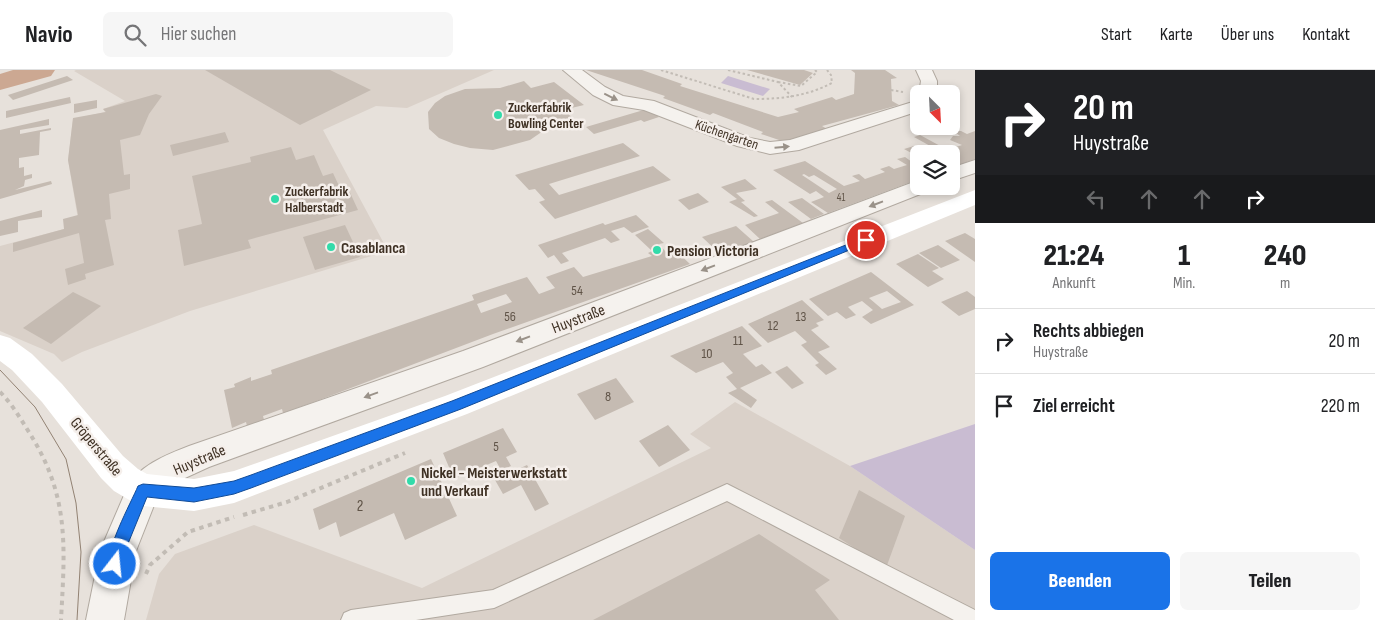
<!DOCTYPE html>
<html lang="de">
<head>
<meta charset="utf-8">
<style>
	body { margin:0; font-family:"Sofia Sans Condensed",sans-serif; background:#f6f6f6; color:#202124; height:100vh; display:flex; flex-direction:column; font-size:19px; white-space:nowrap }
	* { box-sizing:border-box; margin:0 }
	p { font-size:16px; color:#757577 }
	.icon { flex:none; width:28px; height:28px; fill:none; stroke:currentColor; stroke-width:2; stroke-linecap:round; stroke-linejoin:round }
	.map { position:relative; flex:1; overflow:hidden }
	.side { display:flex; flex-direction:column; background:#fff; width:400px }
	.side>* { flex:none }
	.top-card { background:#202124; color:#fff; overflow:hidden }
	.needle { width:32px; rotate:156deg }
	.fabs { position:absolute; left:910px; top:15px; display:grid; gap:10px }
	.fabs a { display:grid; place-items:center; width:50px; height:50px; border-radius:8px; background:#fff; box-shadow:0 2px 8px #0003; font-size:25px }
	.pin { position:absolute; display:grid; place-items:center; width:42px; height:42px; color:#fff; margin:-21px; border:2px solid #fff; border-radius:50%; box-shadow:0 1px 5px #0007 }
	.me { position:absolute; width:55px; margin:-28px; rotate:16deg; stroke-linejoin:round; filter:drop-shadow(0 0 4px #0008) }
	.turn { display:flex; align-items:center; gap:18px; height:105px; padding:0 15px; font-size:22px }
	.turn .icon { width:65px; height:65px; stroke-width:2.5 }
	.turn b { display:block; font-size:35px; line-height:42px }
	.lanes { display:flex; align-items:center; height:48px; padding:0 15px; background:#0003; justify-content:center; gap:25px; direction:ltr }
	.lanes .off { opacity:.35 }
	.eta { display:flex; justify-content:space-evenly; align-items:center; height:85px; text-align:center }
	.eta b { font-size:30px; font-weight:800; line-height:35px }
	.primary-button { display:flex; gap:10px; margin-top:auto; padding:10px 15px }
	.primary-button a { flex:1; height:58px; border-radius:8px; background:#1a73e8; color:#fff; font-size:20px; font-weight:800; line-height:58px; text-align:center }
	.primary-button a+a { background:#f6f6f6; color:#202124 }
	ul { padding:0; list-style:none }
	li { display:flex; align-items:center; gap:15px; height:65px; padding:0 15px; border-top:1px solid #e0e0e0 }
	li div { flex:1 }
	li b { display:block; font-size:19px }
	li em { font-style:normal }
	header { display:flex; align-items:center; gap:30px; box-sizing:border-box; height:70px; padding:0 25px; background:#fff; border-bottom:1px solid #e0e0e0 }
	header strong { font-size:24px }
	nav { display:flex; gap:28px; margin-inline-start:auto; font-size:18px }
	.search { width:350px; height:45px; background:#f6f6f6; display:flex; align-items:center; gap:12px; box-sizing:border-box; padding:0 18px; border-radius:8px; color:#757577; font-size:19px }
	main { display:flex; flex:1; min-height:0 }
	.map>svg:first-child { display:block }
</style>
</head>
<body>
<header>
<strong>Navio</strong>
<div class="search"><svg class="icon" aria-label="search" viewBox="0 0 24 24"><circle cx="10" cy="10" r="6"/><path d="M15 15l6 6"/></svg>Hier suchen</div>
<nav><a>Start</a><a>Karte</a><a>Über uns</a><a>Kontakt</a></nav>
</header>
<main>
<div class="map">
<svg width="975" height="550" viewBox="0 0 975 550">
	<rect width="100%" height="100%" fill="#e7e1db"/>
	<!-- built -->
	<g fill="#dad1c9">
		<path d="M 76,0 L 494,0 L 407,38 L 376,36 L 323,60 L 388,181 L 190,241 L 82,282 L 62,292 L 54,284 L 0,261 L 0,176 L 79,155 L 68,90 L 73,49 L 105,42 L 103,39 L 125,31 L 74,1 Z"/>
		<path d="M 735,332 L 850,396 L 975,480 L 975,550 L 146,550 L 159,504 L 175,484 L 254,455 L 422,518 L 711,378 L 690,364 Z"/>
	</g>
	<!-- green -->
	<g fill="#c9bcd2">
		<path d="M 728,6 L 770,19 L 763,26 L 721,13 Z"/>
		<path d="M 975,354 L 975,480 L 850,396 Z"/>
	</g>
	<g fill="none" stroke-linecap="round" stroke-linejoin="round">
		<!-- river -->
		<path fill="#cca892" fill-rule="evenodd" d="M 13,0 L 55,0 L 51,6 L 0,20 L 0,4 Z"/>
	</g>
	<!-- building -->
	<g fill="#c5bbb2" fill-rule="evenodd">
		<path d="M 205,0 L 330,0 L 371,20 L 300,55 Z"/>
		<path d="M 586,0 L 642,0 L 682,14 L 680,16 L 778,47 L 799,42 L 794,39 L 832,27 L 836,30 L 854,24 L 855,3 L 851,0 L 885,0 L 897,8 L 891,9 L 892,31 L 899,35 L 822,56 L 827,59 L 785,72 L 761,64 L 763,62 L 713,43 L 710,45 L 663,28 L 665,26 Z"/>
		<path d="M 747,0 L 804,0 L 813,3 L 800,15 Z"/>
		<path d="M 67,6 L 73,10 L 13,30 L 8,25 Z"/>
		<path d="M 524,11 L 531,18 L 554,12 L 584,35 L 563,40 L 573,48 L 545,56 L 543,61 L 530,70 L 493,80 L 470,78 L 454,74 L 439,68 L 429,59 L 428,42 L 435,33 L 445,26 L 465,19 L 500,18 Z"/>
		<path d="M 156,24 L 162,26 L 149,44 L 140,65 L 120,70 L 124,105 L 130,104 L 130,119 L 109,124 L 111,149 L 105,150 L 114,195 L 85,204 L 86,209 L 68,215 L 65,199 L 84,193 L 79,163 L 13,182 L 13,173 L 64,159 L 63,149 L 78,145 L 68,90 L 73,48 L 106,42 L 103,39 Z"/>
		<path d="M 70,27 L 71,33 L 6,48 L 6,41 Z"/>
		<path d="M 97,30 L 97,38 L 74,43 L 74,34 Z"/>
		<path d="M 647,39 L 659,47 L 644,52 L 641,50 L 594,64 L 586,57 Z"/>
		<path d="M 49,49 L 49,55 L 20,60 L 20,64 L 51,58 L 51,60 L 40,62 L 39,85 L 19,88 L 19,98 L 24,97 L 24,106 L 32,104 L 32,108 L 25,110 L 24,116 L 15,120 L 51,111 L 52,114 L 0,129 L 0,60 Z"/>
		<path d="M 954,61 L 961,61 L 967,64 L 975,61 L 975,89 L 951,98 L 951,84 L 937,84 L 941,82 L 914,67 L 920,65 L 944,78 L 950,79 L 962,75 L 950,70 L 953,66 L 960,66 Z"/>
		<path d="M 225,62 L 229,72 L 173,86 L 170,75 Z"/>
		<path d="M 623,73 L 640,86 L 549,114 L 559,125 L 653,96 L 671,110 L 555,149 L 539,132 L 545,130 L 535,119 L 529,120 L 515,105 Z"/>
		<path d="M 914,76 L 925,78 L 935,84 L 915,85 L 904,79 Z"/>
		<path d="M 291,77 L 296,90 L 314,85 L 323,106 L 333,103 L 340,118 L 347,116 L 358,140 L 248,170 L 251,178 L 184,196 L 178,160 L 202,154 L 192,106 L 251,92 L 250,87 Z"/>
		<path d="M 905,87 L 912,92 L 919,89 L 919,109 L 828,143 L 811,132 L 824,127 L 816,121 L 810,124 L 773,100 L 805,91 L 844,116 L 860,111 L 852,106 L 855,105 L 859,104 L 865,109 L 885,102 L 880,99 L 889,96 L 894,99 L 907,95 L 897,89 ZM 804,104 L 809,107 L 814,105 L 837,119 L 829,123 L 802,105 Z"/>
		<path d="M 745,109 L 757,119 L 736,123 L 745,131 L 741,132 L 758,146 L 754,147 L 729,132 L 737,129 L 721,117 Z"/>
		<path d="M 698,123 L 709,132 L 689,140 L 678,130 Z"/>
		<path d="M 802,128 L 824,144 L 811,149 L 788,132 Z"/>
		<path d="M 772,130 L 803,153 L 760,169 L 745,155 L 779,143 L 765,132 Z"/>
		<path d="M 42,140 L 42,147 L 18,151 L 18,162 L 0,166 L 0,151 Z"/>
		<path d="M 636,145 L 649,157 L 632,163 L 624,157 L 611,161 L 620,170 L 611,173 L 605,168 L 562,183 L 569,191 L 561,194 L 554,185 L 548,188 L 538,175 L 603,153 L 605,155 Z"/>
		<path d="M 345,155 L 360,187 L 315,200 L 303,167 Z"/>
		<path d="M 736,156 L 754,172 L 720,184 L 702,167 Z"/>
		<path d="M 648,159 L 664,173 L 659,174 L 666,182 L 674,179 L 690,194 L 493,264 L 314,332 L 283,343 L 282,339 L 263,346 L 264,350 L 247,356 L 246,352 L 232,358 L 224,320 L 235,317 L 234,314 L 251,307 L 251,311 L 272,304 L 271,300 L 474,230 L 472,225 L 527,207 L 539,224 L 555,218 L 546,207 L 574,197 L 583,207 L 652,186 L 648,183 L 652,181 L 635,165 ZM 506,224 L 512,232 L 481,243 L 477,234 Z"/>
		<path d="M 965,163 L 975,169 L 975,192 L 945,171 Z"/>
		<path d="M 938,175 L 960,190 L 941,198 L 919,183 Z"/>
		<path d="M 918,184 L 939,198 L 932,201 L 944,209 L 928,217 L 896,194 Z"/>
		<path d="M 871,202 L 914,235 L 871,254 L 862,247 L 873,240 L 862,231 L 848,237 L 856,245 L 846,249 L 837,242 L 828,246 L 809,229 ZM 887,221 L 901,232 L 882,239 L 869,228 Z"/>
		<path d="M 967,221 L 975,227 L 975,239 L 959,246 L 941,232 Z"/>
		<path d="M 73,222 L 101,236 L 51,274 L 23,258 Z"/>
		<path d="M 802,230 L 824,250 L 816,253 L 819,256 L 811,260 L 830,277 L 818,282 L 837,299 L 826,305 L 815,295 L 819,293 L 801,275 L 807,272 L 795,261 L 768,273 L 748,254 Z"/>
		<path d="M 742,256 L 762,276 L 743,284 L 756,297 L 762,294 L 772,303 L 740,318 L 757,330 L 751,338 L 728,323 L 737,319 L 726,307 L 733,303 L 723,292 L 696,303 L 670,286 Z"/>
		<path d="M 787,296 L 804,313 L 792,319 L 775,302 Z"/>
		<path d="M 616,308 L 634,332 L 595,350 L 577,324 Z"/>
		<path d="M 668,355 L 690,380 L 659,397 L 639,371 Z"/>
		<path d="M 503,358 L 517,382 L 506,387 L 511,396 L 501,400 L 496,391 L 454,409 L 443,383 Z"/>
		<path d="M 431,389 L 457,446 L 405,470 L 394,443 L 340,467 L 336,452 L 319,460 L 313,439 Z"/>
		<path d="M 527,395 L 549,434 L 535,441 L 521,415 L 503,424 L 495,410 Z"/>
		<path d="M 859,420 L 905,446 L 886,498 L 839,468 Z"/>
		<path d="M 759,464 L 830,510 L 815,520 L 839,550 L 593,550 Z"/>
	</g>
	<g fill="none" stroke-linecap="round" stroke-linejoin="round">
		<!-- service casing -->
		<g stroke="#b1a9a0" stroke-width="2">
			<path id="service" d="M 727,414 L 975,540 L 975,550 L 954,550 L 727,431 L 494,538 L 416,550 L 341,550 L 344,543 L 351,540 L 493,520 Z"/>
		</g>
		<!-- minor casing -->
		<g stroke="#b1a9a0" stroke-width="2">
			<g id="minor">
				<path d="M 563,0 L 582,0 L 605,17 L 623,26 L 654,31 L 750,68 L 770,72 L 790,70 L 919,30 L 919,41 L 799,80 L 770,84 L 737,76 L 644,40 L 613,35 L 593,25 Z"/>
				<path d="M 916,0 L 932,0 L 937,11 L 937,24 L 919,24 L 921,11 Z"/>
				<path d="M 975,90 L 975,103 L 951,111 L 951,98 Z"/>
				<path d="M 919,110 L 919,116 L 931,116 L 928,121 L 483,297 L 209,397 L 185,408 L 155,431 L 143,436 L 131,431 L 126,420 C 137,396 166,385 189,376 L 463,281 Z"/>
			</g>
		</g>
		<!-- tertiary casing -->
		<g stroke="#b1a9a0" stroke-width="2">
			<path id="tertiary" d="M 143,404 L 155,409 L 160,420 L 136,481 L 124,550 L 86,550 L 100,481 L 131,409 Z"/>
		</g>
		<!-- path-far1 -->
		<g stroke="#c2bcb5" stroke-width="2" stroke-dasharray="2.5 2.5" stroke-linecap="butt">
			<path d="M 661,0 L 754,29 C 782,29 807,26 832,13 L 831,5 L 827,0"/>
			<path d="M 728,0 L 778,12 L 792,27"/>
			<path d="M 778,12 L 801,16 L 817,2 L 815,0"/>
			<path d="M 891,20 L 903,22"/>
		</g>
		<!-- path -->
		<g stroke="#c2bcb5" stroke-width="4" stroke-dasharray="4.5 4.5" stroke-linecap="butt">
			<path d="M 0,322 C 11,333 19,346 27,359 C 70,425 65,475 61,550"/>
			<path d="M 243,445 L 287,432 L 405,383"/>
			<path d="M 146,504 L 150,495 L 188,462 L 234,447"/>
		</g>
		<!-- service -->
		<use href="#service" fill="#f5f2ee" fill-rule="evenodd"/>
		<!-- minor -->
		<use href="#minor" fill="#f5f2ee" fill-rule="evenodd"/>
		<!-- tertiary -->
		<use href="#tertiary" fill="#f5f2ee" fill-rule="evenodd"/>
		<!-- secondary -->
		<path fill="#fff" fill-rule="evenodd" d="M 975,120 L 975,135 L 467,344 L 234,433 L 194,441 L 143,436 L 131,431 L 114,421 L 101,408 L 42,332 L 12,300 L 0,291 L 0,265 L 10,268 L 32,284 L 62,314 L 123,386 L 138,399 L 147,404 L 194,409 L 234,401 L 445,326 Z"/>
		<!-- tram -->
		<path stroke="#928273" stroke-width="1" d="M 0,300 L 35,337 L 66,389 L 76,433 L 81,482 L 77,550"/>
	</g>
	<!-- one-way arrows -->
	<defs><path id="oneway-solid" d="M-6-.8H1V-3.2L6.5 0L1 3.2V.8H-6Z" transform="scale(1.25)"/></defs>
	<g fill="#9a9289">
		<use href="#oneway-solid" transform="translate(611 27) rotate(26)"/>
		<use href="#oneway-solid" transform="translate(782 77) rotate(-5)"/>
		<use href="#oneway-solid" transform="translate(876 134) rotate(159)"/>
		<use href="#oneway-solid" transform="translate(708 198) rotate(159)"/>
		<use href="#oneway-solid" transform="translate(523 269) rotate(159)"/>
		<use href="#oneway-solid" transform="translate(371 325) rotate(160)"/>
	</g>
	<!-- route -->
	<path fill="#1a73e8" stroke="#114b97" d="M 866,167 L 869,168 L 869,172 L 461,339 L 251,418 L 234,424 L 194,432 L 147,427 L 125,481 L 120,499 L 115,501 L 110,499 C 103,483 131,433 138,416 L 143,414 L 194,418 L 234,411 L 251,405 L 452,331 Z"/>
	<!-- markers -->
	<g fill="#32dbaa" stroke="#f5efeb" stroke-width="2">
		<circle cx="498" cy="45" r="5"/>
		<circle cx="275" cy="129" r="5"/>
		<circle cx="331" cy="177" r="5"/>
		<circle cx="657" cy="180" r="5"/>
		<circle cx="411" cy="411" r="5"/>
	</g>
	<g text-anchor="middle" stroke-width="5" stroke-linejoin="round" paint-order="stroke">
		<!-- far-number labels -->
		<g font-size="11" fill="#605448">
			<text x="841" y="131">41</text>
		</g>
		<!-- far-poi labels -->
		<g font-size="14" font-weight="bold" fill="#3f3124" stroke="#f5efeb" text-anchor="start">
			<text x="508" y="42">Zuckerfabrik<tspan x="508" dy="16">Bowling Center</tspan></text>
			<text x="285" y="126">Zuckerfabrik<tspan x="285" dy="16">Halberstadt</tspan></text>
		</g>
		<!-- far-street labels -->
		<g font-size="14" fill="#3f3124" stroke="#f5efeb">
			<text transform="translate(727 64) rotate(19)" y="5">Küchengarten</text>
		</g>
		<!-- number labels -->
		<g font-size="14" fill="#605448">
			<text x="577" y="225">54</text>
			<text x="510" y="251">56</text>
			<text x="801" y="251">13</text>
			<text x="773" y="260">12</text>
			<text x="738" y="275">11</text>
			<text x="707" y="288">10</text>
			<text x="608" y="331">8</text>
			<text x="496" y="381">5</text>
		</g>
		<!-- poi labels -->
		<g font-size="16" font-weight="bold" fill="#3f3124" stroke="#f5efeb" text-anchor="start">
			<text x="341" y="183">Casablanca</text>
			<text x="667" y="186">Pension Victoria</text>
			<text x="421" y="408">Nickel - Meisterwerkstatt<tspan x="421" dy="18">und Verkauf</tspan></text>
		</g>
		<!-- street labels -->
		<g font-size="16" fill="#3f3124" stroke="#f5efeb">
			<text transform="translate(578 248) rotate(-21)" y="6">Huystraße</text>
			<text transform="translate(97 376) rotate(50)" y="6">Gröperstraße</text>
			<text transform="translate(199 389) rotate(-23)" y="6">Huystraße</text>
		</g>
		<!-- near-number labels -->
		<g font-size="16" fill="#605448">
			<text x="360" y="441">2</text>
		</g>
	</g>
</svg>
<div class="fabs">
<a><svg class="needle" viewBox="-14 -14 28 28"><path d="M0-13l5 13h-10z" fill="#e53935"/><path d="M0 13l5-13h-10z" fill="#757577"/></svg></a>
<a><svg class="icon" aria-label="layers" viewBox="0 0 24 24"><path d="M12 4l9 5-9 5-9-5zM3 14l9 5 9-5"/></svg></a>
</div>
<div class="pin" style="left:866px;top:170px;background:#d93025"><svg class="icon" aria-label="arrive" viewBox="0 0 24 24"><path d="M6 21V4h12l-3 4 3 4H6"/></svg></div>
<svg class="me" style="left:115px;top:494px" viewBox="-20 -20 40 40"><circle r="17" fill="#1a73e8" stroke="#fff" stroke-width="3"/><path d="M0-11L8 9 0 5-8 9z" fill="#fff"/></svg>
</div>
<section class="side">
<div class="top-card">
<div class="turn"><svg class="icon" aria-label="right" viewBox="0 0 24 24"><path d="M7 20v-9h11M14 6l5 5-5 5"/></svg><div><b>20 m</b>Huystraße</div></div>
<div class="lanes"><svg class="icon off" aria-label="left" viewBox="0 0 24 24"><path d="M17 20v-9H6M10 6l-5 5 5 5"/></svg><svg class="icon off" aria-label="ahead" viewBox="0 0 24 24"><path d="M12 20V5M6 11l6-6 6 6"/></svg><svg class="icon off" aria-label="ahead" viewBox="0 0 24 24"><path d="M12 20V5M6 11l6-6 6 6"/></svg><svg class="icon" aria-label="right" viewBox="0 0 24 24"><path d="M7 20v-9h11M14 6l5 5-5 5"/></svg></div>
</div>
<div class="eta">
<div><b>21:24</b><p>Ankunft</p></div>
<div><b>1</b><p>Min.</p></div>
<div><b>240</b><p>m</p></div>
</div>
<ul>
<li><svg class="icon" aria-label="right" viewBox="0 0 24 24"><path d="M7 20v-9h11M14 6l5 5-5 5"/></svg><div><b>Rechts abbiegen</b><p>Huystraße</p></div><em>20 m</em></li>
<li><svg class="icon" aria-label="arrive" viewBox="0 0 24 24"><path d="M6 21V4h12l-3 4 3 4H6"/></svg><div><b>Ziel erreicht</b></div><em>220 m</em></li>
</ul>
<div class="primary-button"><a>Beenden</a><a>Teilen</a></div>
</section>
</main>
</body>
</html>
